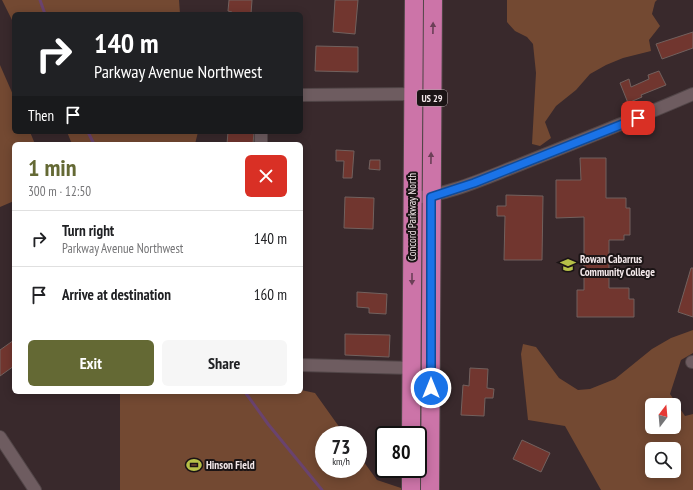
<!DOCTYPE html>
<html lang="en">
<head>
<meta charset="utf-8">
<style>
	body { margin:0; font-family:"PT Sans Narrow",sans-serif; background:#f6f6f6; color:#202124; height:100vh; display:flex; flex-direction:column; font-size:15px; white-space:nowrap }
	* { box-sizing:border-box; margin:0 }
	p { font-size:13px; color:#757577 }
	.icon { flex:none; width:22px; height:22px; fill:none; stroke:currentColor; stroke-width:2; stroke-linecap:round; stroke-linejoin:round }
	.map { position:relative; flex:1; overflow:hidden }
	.panel { position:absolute; left:12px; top:142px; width:291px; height:252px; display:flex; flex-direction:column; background:#fff; border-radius:6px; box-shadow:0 2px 10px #0003 }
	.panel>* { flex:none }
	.top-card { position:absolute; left:12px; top:12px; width:291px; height:122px; border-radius:6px; box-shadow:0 2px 10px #0003; background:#202124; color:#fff; overflow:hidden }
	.needle { width:26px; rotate:16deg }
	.controls { position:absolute; left:645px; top:398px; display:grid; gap:8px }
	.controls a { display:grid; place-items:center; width:36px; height:36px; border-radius:6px; background:#fff; box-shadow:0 2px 10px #0003; font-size:20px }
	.speed { position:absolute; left:315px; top:426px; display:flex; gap:8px; font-size:20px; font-weight:700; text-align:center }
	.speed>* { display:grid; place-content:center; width:52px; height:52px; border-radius:50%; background:#fff; box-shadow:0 2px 10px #0003; line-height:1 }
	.speed small { font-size:10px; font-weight:400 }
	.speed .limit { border:2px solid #111; border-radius:6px; background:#fff; color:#111 }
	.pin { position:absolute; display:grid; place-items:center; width:34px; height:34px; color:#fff; margin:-17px; border-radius:8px; box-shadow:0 2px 6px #0006 }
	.me { position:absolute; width:44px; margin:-22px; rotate:0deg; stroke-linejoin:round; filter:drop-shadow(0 0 3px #0008) }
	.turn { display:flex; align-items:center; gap:14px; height:84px; padding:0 16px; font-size:18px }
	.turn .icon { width:52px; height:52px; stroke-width:2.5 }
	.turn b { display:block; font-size:28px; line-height:34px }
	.then { display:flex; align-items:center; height:38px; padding:0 16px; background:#0003; gap:8px; font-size:15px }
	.round { display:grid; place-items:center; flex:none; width:42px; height:42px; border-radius:6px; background:#f6f6f6 }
	.headline { display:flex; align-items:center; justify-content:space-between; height:68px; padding:0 16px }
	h1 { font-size:24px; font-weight:700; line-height:30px; color:#646934 }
	.cta { display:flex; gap:8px; margin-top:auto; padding:8px 16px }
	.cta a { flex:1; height:46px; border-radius:6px; background:#646934; color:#fff; font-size:16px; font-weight:700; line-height:46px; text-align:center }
	.cta a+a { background:#f6f6f6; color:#202124 }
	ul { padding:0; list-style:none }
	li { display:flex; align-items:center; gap:12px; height:56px; padding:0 16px; border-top:1px solid #e0e0e0 }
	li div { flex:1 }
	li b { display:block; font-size:15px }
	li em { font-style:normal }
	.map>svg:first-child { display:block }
</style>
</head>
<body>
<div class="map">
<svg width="693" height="490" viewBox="0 0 693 490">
	<rect width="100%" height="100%" fill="#39292c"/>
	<!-- green -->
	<g fill="#734932" fill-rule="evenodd">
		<path d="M 2,0 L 179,0 L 180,14 L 14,14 L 14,24 Z"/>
		<path d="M 507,0 L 657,0 L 655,2 L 652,14 L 660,26 L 649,40 L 651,51 L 623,58 L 606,65 L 590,74 L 576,90 L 556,106 L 545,122 L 551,138 L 540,146 L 532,144 L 536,73 L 533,44 L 527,37 L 515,31 L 507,22 Z"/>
		<path d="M 0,65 L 14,97 L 14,132 L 30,132 L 35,144 L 14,144 L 14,201 L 0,207 Z"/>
		<path d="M 67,132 L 198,132 L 195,144 L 72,144 Z"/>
		<path d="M 693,330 L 693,353 L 681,360 L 670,394 L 685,416 L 693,414 L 693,490 L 601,490 L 565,426 L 528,420 L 521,354 L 523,344 L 536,347 L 559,378 L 578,390 L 590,389 L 615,379 L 652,349 L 671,338 ZM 652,405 L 674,405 L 674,427 L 652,427 ZM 652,449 L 674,449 L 674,471 L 652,471 Z"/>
		<path d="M 301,390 L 315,393 L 345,435 L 324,435 L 324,469 L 358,469 L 358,454 L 377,480 L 404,489 L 403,490 L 120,490 L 120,392 L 301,392 Z"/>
	</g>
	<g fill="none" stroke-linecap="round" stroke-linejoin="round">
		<!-- stream -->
		<g stroke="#6a436e" stroke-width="3">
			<path d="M 40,0 L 45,14"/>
			<path d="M 88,132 L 94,144"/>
			<path d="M 245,392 L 268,424 L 322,490"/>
		</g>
	</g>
	<!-- building -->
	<g fill="#71362f" stroke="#72615e">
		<path d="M 229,0 L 252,0 L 251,14 L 232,14 L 232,12 L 228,11 Z"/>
		<path d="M 335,0 L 358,0 L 355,34 L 333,32 Z"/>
		<path d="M 693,32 L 693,48 L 662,59 L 656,44 Z"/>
		<path d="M 316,46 L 358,47 L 358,72 L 315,71 Z"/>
		<path d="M 659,71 L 666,85 L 641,95 L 642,97 L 628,103 L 620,83 L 629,79 L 631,87 L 649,79 L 648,75 Z"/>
		<path d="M 228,132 L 254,132 L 253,144 L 227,144 Z"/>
		<path d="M 336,150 L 354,151 L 352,178 L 343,178 L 344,161 L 336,161 Z"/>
		<path d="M 580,158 L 606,158 L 606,198 L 626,198 L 626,208 L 630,208 L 630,235 L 624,235 L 624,240 L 609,240 L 609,288 L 629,288 L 629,299 L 634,299 L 634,317 L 577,317 L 577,290 L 584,290 L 584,217 L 556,218 L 556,180 L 581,180 Z"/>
		<path d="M 370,160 L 380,160 L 380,170 L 369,169 Z"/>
		<path d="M 506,195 L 543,196 L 542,260 L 504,260 L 505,216 L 497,216 L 497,206 L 506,206 Z"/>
		<path d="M 345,197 L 374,198 L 373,229 L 344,228 Z"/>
		<path d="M 691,268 L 693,268 L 693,317 L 678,312 Z"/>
		<path d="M 357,292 L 387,294 L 386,314 L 369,313 L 369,308 L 357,307 Z"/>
		<path d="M 345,334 L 390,335 L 389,357 L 345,355 Z"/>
		<path d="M 14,340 L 14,366 L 0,376 L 0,350 Z"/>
		<path d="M 470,368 L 488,369 L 487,388 L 494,389 L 493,398 L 485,398 L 484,416 L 461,415 L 463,385 L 469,386 Z"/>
		<path d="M 522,440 L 550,453 L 541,472 L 513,459 Z"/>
	</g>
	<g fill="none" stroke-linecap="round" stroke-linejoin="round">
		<!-- minor casing -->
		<g stroke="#524648" stroke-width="14">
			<g id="minor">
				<path d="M 301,95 L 413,94"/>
				<path d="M 261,132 L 261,144"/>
				<path d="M 412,198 C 449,195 485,178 519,165 C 577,142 635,119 693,94"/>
				<path d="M 692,362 L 693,362"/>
				<path d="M 301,365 L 411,368"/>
				<path d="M 0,437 L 35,490"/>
			</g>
		</g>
		<!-- highway casing -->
		<g stroke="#524648" stroke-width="20">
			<g id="highway">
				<path d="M 411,435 L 414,0"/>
				<path d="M 411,490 L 411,469"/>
				<path d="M 430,490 L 433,0"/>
			</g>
		</g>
		<!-- minor -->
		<use href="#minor" stroke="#6e5c60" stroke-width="12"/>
		<!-- highway -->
		<use href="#highway" stroke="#cc74a8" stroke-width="18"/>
	</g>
	<!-- one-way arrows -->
	<defs><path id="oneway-solid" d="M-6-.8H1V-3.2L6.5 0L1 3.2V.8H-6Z"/></defs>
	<g fill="#6b3f57">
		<use href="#oneway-solid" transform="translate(433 28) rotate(-89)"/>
		<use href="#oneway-solid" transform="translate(431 158) rotate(-89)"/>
		<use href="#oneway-solid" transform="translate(412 279) rotate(90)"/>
	</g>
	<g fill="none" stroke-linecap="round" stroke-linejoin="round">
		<!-- route casing -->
		<g stroke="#114b97" stroke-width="10">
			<path id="route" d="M 431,388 L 431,197 L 474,183 L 638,118"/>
		</g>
		<!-- route -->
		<use href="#route" stroke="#1a73e8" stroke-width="7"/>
	</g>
	<!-- icons -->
	<defs>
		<g id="university-bare" transform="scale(1.2)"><path d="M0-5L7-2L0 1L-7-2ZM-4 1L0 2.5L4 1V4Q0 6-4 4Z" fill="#b7c148" stroke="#1b1415" stroke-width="2.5" paint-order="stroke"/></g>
		<g id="stadium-bare" transform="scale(1.2)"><path d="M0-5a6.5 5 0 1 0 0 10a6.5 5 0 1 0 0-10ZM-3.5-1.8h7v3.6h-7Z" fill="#b7c148" stroke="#1b1415" stroke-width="2.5" paint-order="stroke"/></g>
	</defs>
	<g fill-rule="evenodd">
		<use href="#university-bare" x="568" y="265"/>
		<use href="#stadium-bare" x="194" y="465"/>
	</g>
	<g text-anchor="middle" stroke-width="4" stroke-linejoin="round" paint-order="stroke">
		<!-- shield labels -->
		<rect fill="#1b1415" stroke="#b3a9ab" stroke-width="1" x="417" y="90" width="30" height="16" rx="3"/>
		<g font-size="10" font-weight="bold" fill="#f4e9eb">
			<text x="432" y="102">US 29</text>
		</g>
		<!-- street labels -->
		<g font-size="11" fill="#f4e9eb" stroke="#1b1415">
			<text transform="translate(412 217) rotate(-90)" y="4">Concord Parkway North</text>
		</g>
		<!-- poi labels -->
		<g font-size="11" font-weight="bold" fill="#f4e9eb" stroke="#1b1415" text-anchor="start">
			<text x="580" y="263">Rowan Cabarrus<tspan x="580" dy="13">Community College</tspan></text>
			<text x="206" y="469">Hinson Field</text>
		</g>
	</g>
</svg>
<div class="controls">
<a><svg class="needle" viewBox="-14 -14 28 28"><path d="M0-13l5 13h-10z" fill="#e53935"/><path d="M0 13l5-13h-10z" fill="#757577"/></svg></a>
<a><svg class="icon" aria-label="search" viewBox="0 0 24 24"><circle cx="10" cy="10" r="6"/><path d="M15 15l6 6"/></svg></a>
</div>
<div class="speed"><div>73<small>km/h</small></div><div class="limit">80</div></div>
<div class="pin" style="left:638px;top:118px;background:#d93025"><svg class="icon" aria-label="arrive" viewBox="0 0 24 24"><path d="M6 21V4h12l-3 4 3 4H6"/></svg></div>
<svg class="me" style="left:431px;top:388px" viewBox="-20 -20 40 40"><circle r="17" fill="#1a73e8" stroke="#fff" stroke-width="3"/><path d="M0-11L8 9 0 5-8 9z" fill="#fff"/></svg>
<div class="top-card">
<div class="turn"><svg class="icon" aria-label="right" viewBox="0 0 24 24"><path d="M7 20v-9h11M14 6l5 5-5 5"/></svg><div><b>140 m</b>Parkway Avenue Northwest</div></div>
<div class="then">Then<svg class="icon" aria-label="arrive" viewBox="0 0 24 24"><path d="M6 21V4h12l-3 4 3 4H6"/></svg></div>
</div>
<section class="panel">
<div class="headline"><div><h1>1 min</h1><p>300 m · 12:50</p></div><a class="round" style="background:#d93025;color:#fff"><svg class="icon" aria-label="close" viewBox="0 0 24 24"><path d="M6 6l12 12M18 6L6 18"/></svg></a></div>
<ul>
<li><svg class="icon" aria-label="right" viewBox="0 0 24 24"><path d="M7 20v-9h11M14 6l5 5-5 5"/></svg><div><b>Turn right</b><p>Parkway Avenue Northwest</p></div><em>140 m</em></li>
<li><svg class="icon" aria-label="arrive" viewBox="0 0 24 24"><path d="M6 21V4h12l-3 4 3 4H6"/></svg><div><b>Arrive at destination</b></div><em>160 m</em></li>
</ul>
<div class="cta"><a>Exit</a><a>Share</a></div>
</section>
</div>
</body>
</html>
